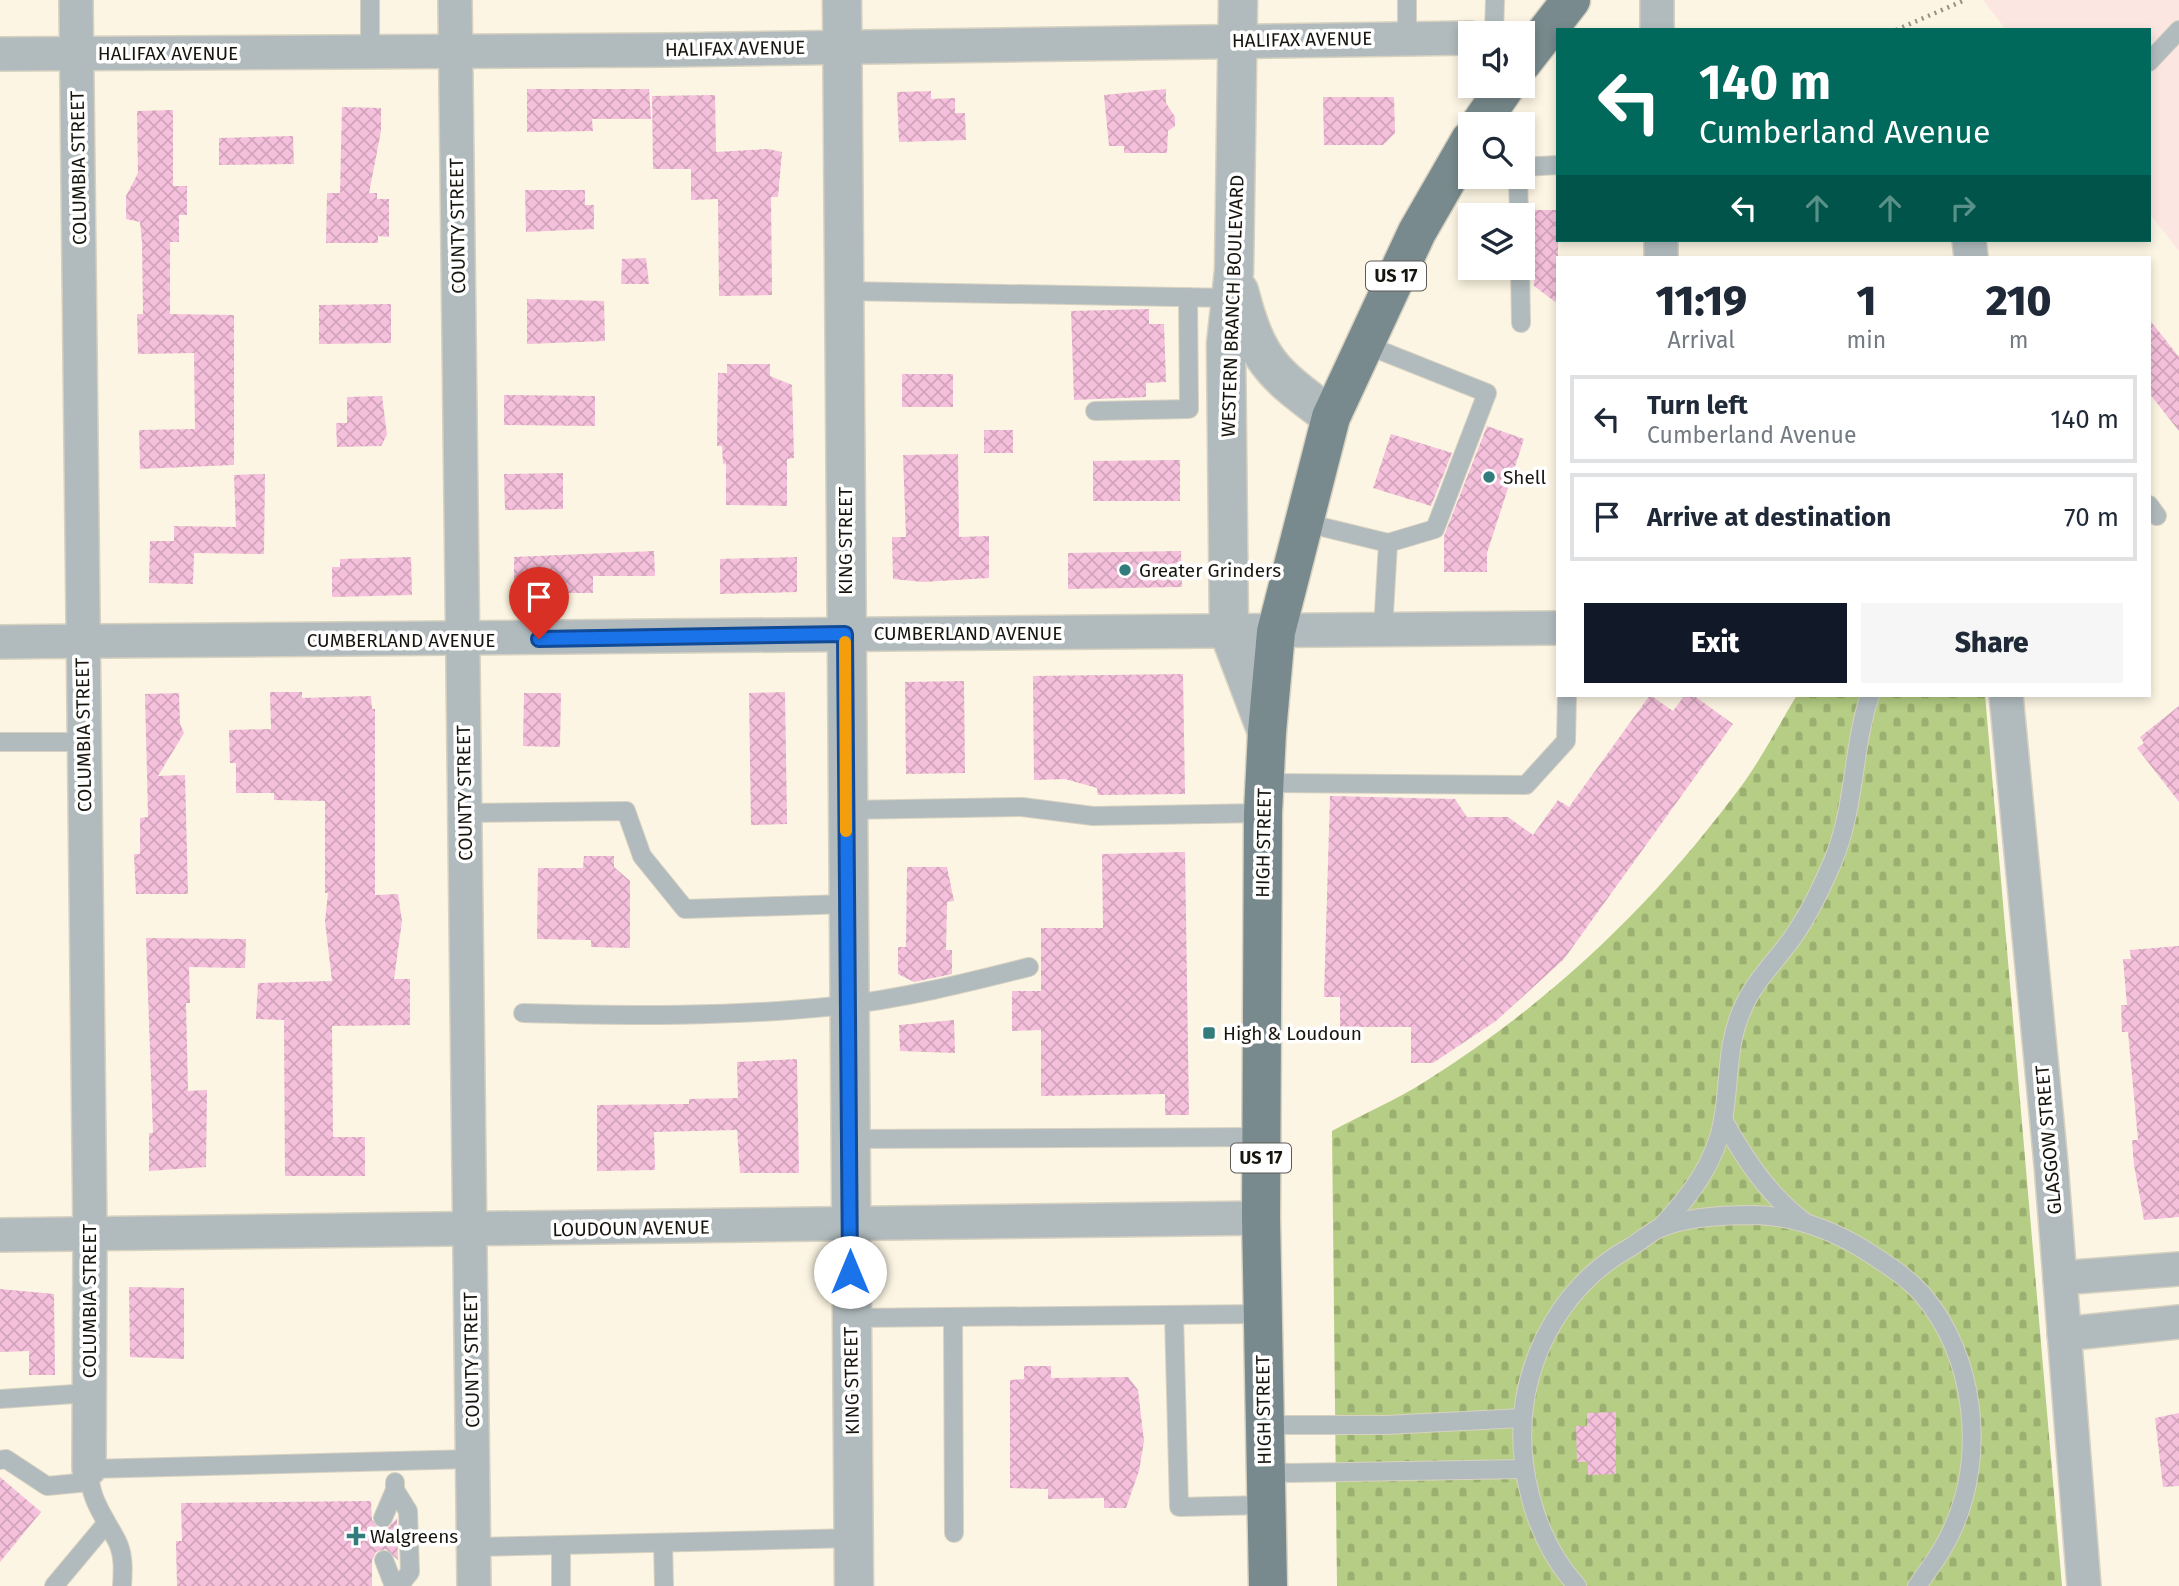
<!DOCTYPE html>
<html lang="en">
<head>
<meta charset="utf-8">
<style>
	body { margin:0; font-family:"Fira Sans",sans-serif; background:#f6f6f7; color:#1f2937; height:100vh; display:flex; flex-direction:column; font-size:26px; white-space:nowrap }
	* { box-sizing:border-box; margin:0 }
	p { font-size:23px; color:#747a83 }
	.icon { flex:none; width:38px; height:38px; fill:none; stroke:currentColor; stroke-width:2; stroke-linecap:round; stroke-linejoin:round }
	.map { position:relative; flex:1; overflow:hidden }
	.sheet { position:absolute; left:1556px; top:256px; width:595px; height:441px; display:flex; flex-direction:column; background:#fff; border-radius:0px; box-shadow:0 4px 10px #0003 }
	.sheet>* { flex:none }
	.hud { position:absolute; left:1556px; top:28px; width:595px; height:214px; border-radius:0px; box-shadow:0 4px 10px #0003; background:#00695c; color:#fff; overflow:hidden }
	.fabs { position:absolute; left:1458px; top:21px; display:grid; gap:14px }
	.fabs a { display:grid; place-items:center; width:77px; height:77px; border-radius:0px; background:#fff; box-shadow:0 4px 10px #0003; font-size:35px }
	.pin { position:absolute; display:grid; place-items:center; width:60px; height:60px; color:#fff; margin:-72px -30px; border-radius:50% 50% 50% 0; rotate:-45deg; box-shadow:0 0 7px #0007 }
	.pin .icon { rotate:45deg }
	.me { position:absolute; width:77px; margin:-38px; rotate:0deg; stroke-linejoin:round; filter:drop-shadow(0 0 5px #0008) }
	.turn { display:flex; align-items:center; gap:24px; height:147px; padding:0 28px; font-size:32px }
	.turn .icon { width:91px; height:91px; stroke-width:2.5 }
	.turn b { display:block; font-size:49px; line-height:60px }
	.lanes { display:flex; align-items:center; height:66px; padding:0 28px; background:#0003; justify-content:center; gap:35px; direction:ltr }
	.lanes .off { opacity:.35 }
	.eta { display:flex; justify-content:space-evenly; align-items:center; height:119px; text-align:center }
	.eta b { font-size:42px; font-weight:800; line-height:49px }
	.cta { display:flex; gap:14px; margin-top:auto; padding:14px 28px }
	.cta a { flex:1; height:80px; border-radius:0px; background:#111827; color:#fff; font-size:28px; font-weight:800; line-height:80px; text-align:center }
	.cta a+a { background:#f6f6f7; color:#1f2937 }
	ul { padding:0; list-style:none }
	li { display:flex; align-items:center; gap:21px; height:88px; margin:0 14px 10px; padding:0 14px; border:4px solid #e0e1e3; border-radius:0px }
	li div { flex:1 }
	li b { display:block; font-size:26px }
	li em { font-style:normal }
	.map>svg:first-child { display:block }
</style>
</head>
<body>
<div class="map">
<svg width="2179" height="1586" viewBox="0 0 2179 1586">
	<defs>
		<pattern id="cemetery-stones" width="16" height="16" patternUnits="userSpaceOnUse" patternTransform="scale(1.75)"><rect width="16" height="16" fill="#b5cd84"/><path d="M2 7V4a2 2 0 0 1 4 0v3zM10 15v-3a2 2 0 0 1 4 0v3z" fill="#9baf71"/></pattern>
		<pattern id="building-cross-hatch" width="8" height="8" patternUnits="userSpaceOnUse" patternTransform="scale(1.75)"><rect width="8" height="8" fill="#f5c0db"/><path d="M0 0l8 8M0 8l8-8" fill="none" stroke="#d1a4bb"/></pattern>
	</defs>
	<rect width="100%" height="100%" fill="#fcf5e3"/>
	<!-- medical -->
	<path fill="#fce6e2" d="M 1983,0 L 2179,0 L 2179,251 L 2149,213 L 2149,30 L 2006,30 Z"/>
	<!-- cemetery -->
	<path fill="url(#cemetery-stones)" d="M 1797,695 L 1985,695 L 2062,1586 L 1337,1586 L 1332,1131 C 1363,1114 1396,1100 1426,1081 C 1552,1002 1657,901 1745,781 C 1764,754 1780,723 1797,695 Z"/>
	<!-- building -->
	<g fill="url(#building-cross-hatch)">
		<path d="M 527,89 L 649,89 L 651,119 L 592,119 L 593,131 L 527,132 Z"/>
		<path d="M 1166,89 L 1166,103 L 1175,117 L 1175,126 L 1168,131 L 1167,153 L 1124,153 L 1124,146 L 1109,146 L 1104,95 Z"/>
		<path d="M 931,91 L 931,99 L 955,98 L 955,113 L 965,113 L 966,140 L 899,142 L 897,92 Z"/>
		<path d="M 715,95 L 716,152 L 768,149 L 782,152 L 778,197 L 771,197 L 772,295 L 719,296 L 718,199 L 691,200 L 691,169 L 653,169 L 652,96 Z"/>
		<path d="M 1323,97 L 1394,97 L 1395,133 L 1383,145 L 1324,145 Z"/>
		<path d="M 342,107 L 381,108 L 381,131 L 369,193 L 377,193 L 377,199 L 389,199 L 389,237 L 378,236 L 378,243 L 326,243 L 327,193 L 340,193 Z"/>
		<path d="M 173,110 L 173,186 L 187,186 L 187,215 L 179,215 L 179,242 L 170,242 L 170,314 L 234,315 L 234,465 L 140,469 L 139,430 L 195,429 L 194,353 L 138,354 L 137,314 L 143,314 L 142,242 L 140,222 L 126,219 L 126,196 L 138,173 L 137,111 Z"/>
		<path d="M 293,136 L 294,164 L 219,165 L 219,138 Z"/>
		<path d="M 525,190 L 585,190 L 585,205 L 594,205 L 594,229 L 526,232 Z"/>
		<path d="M 1533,210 L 1558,210 L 1558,304 L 1534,286 Z"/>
		<path d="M 646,258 L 649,284 L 621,284 L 622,259 Z"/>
		<path d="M 527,299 L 604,301 L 605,341 L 527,344 Z"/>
		<path d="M 391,304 L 391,343 L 319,344 L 319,305 Z"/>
		<path d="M 1149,309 L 1149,324 L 1164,324 L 1166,382 L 1146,383 L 1146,397 L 1074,400 L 1071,311 Z"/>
		<path d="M 2149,319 L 2179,357 L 2179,431 L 2149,393 Z"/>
		<path d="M 727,364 L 770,364 L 770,376 L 792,385 L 794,458 L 787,459 L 787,506 L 726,505 L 726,463 L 723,464 L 722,446 L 717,446 L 718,373 L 727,373 Z"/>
		<rect x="902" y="374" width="51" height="33"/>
		<path d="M 504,395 L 595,396 L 595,426 L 504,425 Z"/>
		<path d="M 382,396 L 387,435 L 381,446 L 337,447 L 336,423 L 347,423 L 347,397 Z"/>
		<path d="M 1487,426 L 1524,439 L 1487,553 L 1487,572 L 1444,572 L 1444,536 Z"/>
		<rect x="984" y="430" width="29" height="23"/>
		<path d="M 1391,434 L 1452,453 L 1431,506 L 1373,488 Z"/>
		<path d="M 958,454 L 959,537 L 989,536 L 989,578 L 923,582 L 893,579 L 892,537 L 906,537 L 903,455 Z"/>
		<path d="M 1180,460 L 1180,501 L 1093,501 L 1093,461 Z"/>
		<path d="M 563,473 L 563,509 L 505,510 L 504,474 Z"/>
		<path d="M 265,474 L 264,554 L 194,553 L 193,584 L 149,583 L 150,541 L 174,541 L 174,526 L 236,527 L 234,475 Z"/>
		<path d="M 654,551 L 655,576 L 593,576 L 593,593 L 514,593 L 514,557 Z"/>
		<path d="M 1181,551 L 1182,587 L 1068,589 L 1068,553 Z"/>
		<path d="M 411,557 L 412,595 L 332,597 L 332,567 L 340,567 L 340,559 Z"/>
		<path d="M 797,557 L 797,592 L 720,594 L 720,559 Z"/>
		<path d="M 1183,674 L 1185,794 L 1098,795 L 1097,788 L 1065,779 L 1034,780 L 1033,676 Z"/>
		<path d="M 964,681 L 965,773 L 906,774 L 905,682 Z"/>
		<path d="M 270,692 L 302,692 L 302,698 L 371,696 L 372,709 L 375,709 L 375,895 L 398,894 L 402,921 L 394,979 L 410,979 L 410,1025 L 332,1026 L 333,1137 L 365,1137 L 365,1176 L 285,1176 L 284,1020 L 256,1019 L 258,983 L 332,981 L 325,921 L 328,893 L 325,893 L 325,801 L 274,800 L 274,793 L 236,793 L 236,763 L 230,763 L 229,730 L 271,729 Z"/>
		<path d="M 785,692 L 787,824 L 751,825 L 749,693 Z"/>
		<path d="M 179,693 L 180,724 L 184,733 L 158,776 L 185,775 L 188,894 L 136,894 L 134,854 L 140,854 L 140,818 L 148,817 L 145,694 Z"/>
		<path d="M 524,693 L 561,693 L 560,747 L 523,746 Z"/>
		<path d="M 1650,695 L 1673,711 L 1685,695 L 1693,695 L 1733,724 L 1564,959 L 1496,1021 L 1433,1063 L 1411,1063 L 1411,1027 L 1340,1027 L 1340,997 L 1324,997 L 1330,796 L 1455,799 L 1467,817 L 1508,817 L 1533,835 L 1558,800 L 1569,807 Z"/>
		<path d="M 2179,706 L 2179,802 L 2137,748 L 2144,743 L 2140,737 Z"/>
		<path d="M 1185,852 L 1189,1115 L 1165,1115 L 1165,1094 L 1041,1096 L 1041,1030 L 1012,1031 L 1012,991 L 1041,991 L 1041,928 L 1103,928 L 1102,854 Z"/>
		<path d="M 584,856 L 614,856 L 614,867 L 630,881 L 630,948 L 591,947 L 591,940 L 537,939 L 538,868 L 583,868 Z"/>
		<path d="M 907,867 L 947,867 L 954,901 L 947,902 L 946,950 L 952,950 L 952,974 L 914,982 L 898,974 L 898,947 L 906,947 Z"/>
		<path d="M 146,938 L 246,939 L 245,968 L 189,967 L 190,1003 L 186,1003 L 188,1091 L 207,1090 L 206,1167 L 149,1171 L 149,1133 L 153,1133 Z"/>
		<path d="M 2179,946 L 2179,1217 L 2144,1220 L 2134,1165 L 2132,1140 L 2138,1140 L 2128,1032 L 2122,1032 L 2121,1005 L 2127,1005 L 2123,959 L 2131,959 L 2130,950 Z"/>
		<path d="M 954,1020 L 955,1053 L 900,1051 L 899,1025 Z"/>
		<path d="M 797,1059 L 799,1173 L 740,1173 L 737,1130 L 654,1132 L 655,1170 L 597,1171 L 597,1105 L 689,1104 L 689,1099 L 738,1098 L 737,1062 Z"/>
		<path d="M 129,1287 L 184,1288 L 184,1359 L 130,1357 Z"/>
		<path d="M 0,1289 L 54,1294 L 55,1375 L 29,1375 L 29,1351 L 0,1352 Z"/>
		<path d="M 1024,1366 L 1051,1366 L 1051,1378 L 1128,1377 L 1138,1390 L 1144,1441 L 1139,1471 L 1126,1508 L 1104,1508 L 1104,1498 L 1048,1499 L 1048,1489 L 1010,1488 L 1010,1380 L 1024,1379 Z"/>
		<path d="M 1616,1412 L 1616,1474 L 1588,1475 L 1588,1462 L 1577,1462 L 1576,1426 L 1587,1426 L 1587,1413 Z"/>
		<path d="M 2179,1413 L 2179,1486 L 2163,1487 L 2155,1418 Z"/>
		<path d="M 0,1477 L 41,1512 L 0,1562 Z"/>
		<path d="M 371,1501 L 372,1520 L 378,1528 L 389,1527 L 397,1518 L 398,1560 L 386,1549 L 376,1552 L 372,1560 L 372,1586 L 177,1586 L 176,1541 L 182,1541 L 181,1503 Z"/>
	</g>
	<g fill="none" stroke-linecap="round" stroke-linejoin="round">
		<!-- service casing -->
		<g stroke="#d7d1c1" stroke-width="20">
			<g id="service">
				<path d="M 370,0 L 370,52"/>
				<path d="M 1407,0 L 1407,38"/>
				<path d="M 1494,33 L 1495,0"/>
				<path d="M 2149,62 L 2179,30"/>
				<path d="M 1522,167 L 1558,165"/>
				<path d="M 1518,177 L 1519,215"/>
				<path d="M 1520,268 L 1521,323"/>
				<path d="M 843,291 L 1231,298"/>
				<path d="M 1364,344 L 1487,393 L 1435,529 L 1388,543"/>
				<path d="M 1095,411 L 1189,409 L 1188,297"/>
				<path d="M 2149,505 L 2157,516"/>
				<path d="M 1302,522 L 1388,543 L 1383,630"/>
				<path d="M 0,742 L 83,742"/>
				<path d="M 1264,783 L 1526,785 L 1566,741 L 1567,695"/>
				<path d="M 846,810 L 1022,807 L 1093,816 L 1263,813"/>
				<path d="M 464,813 L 626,811 L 642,856 L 685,909 L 847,904"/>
				<path d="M 523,1013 C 627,1016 733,1017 836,1006 C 902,999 966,983 1029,967"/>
				<path d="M 1723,1120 C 1745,1159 1767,1193 1803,1221"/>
				<path d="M 849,1139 L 1261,1137"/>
				<path d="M 1660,1228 C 1689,1197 1716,1163 1723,1120 C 1730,1082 1726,1046 1742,1010 C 1752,986 1768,969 1784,949 C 1805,923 1820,891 1833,861 C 1856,805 1852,748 1870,695"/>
				<path d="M 1174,1315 L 1179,1507 L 1265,1505"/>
				<path d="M 850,1318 L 1262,1314"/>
				<path d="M 953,1318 L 954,1533"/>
				<path d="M 0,1399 L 89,1393"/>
				<path d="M 1263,1425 L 1386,1425 L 1522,1418"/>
				<path d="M 0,1460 L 6,1459 L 47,1486 L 89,1482"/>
				<path d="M 1264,1471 L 1290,1473 L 1524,1469"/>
				<path d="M 395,1490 L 408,1511 L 410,1572 L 399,1586"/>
				<path d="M 383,1518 L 395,1490 L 395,1482"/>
				<path d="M 663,1543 L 664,1586"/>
				<path d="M 561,1545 L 561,1586"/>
				<path d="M 474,1547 L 854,1538"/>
				<path d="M 384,1560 L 394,1586"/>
				<path d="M 54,1586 L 105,1525"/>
				<path d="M 122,1586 C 123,1571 124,1555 117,1541 C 104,1516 89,1499 89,1469 L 472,1459"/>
				<path d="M 1577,1586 C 1533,1538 1515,1462 1525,1399 C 1536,1336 1573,1279 1629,1248 C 1640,1242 1650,1232 1660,1228 C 1685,1217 1727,1215 1754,1215 C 1793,1216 1830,1229 1863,1249 C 1883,1262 1906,1276 1922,1294 C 1975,1356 1986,1454 1953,1528 C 1944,1549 1930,1568 1917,1586"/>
			</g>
		</g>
		<!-- minor casing -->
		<g stroke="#d7d1c1" stroke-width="36">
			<g id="minor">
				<path d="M 76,0 L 90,1234 L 89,1469"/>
				<path d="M 455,0 L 474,1586"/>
				<path d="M 1657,0 L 1657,30"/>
				<path d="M 0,54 L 665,50 L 1470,38"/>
				<path d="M 1661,240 L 1661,257"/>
				<path d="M 1969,240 L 1971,257"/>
				<path d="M 0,642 C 519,637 1038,635 1558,628"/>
				<path d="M 2006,695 L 2051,1164 L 2084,1586"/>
				<path d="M 0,1235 L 1261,1218"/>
				<path d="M 2060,1278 L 2179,1269"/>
				<path d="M 2064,1334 L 2179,1322"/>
			</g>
		</g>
		<!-- tertiary casing -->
		<g stroke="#d7d1c1" stroke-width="41">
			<g id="tertiary">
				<path d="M 842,0 L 854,1586"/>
				<path d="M 1238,0 L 1234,271 L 1226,344 L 1229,632 L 1267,732"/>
				<path d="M 1239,291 C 1258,364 1273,373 1331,417"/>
			</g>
		</g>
		<!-- primary casing -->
		<g stroke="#d7d1c1" stroke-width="41">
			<g id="primary">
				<path d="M 1522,63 L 1571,0"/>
				<path d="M 1480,124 L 1506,86"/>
				<path d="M 1268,1586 L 1261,1218 L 1263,813 L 1267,732 L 1276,632 L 1331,417 L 1417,232 L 1470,140"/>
			</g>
		</g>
		<!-- path -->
		<path stroke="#959083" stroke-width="4.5" stroke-dasharray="2 5" stroke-linecap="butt" d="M 1896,30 L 1965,0"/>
		<!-- service -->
		<use href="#service" stroke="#b1bbbd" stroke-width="18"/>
		<!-- minor -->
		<use href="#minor" stroke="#b1bbbd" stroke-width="33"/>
		<!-- tertiary -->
		<use href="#tertiary" stroke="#b1bbbd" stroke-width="38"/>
		<!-- primary -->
		<use href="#primary" stroke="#788a8d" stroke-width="38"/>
	</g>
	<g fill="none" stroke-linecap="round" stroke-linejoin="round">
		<!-- route casing -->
		<g stroke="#114b97" stroke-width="18">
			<path id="route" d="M 539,639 L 845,634 L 850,1272"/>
		</g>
		<!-- route -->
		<use href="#route" stroke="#1a73e8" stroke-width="12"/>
		<!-- slow -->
		<path stroke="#f59e0b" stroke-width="12" d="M 845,642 L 846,831"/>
	</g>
	<!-- markers -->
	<g fill="#337c7d" stroke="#fff" stroke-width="2.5">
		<circle cx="1489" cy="477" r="7"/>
		<circle cx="1125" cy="570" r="7"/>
		<rect x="1202" y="1026" width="14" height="14" rx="3.5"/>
		<path d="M352.5 1525.5h7v7h7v7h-7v7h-7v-7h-7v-7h7z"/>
	</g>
	<g text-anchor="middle" stroke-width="7" stroke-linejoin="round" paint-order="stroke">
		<!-- shield labels -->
		<g fill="#fff" stroke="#5d5b56" stroke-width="2">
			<rect x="1366" y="261.5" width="60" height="29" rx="5"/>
			<rect x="1231" y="1143.5" width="60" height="29" rx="5"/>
		</g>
		<g font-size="18" font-weight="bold" fill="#17150e">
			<text x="1396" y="282">US 17</text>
			<text x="1261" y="1164">US 17</text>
		</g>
		<!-- street labels -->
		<g font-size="19" fill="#17150e" stroke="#fff">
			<text transform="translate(1302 39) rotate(-1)" y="7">HALIFAX AVENUE</text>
			<text transform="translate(735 48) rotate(-1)" y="7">HALIFAX AVENUE</text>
			<text x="168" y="60">HALIFAX AVENUE</text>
			<text transform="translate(78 168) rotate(-91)" y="7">COLUMBIA STREET</text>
			<text transform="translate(457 226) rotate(-91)" y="7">COUNTY STREET</text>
			<text transform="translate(1232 306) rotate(-88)" y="7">WESTERN BRANCH BOULEVARD</text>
			<text transform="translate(845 541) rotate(-90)" y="7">KING STREET</text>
			<text x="968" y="640">CUMBERLAND AVENUE</text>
			<text x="401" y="647">CUMBERLAND AVENUE</text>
			<text transform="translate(83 735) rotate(-91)" y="7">COLUMBIA STREET</text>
			<text transform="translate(464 793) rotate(-91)" y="7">COUNTY STREET</text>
			<text transform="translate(1263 843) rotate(-89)" y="7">HIGH STREET</text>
			<text transform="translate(2048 1140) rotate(-95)" y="7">GLASGOW STREET</text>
			<text transform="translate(631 1228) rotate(-1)" y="7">LOUDOUN AVENUE</text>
			<text transform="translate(89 1301) rotate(-90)" y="7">COLUMBIA STREET</text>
			<text transform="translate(471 1360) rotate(-91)" y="7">COUNTY STREET</text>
			<text transform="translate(851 1381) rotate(-91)" y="7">KING STREET</text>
			<text transform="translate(1263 1410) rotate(-91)" y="7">HIGH STREET</text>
		</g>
		<!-- poi labels -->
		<g font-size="19" fill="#17150e" stroke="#fff" text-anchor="start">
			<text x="1503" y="484">Shell</text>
			<text x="1139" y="577">Greater Grinders</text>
			<text x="1223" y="1040">High &amp; Loudoun</text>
			<text x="370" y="1543">Walgreens</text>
		</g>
	</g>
</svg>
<div class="fabs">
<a><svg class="icon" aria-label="sound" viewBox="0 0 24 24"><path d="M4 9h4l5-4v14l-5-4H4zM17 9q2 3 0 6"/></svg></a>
<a><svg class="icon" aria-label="search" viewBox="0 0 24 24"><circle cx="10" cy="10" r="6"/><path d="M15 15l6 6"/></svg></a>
<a><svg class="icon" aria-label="layers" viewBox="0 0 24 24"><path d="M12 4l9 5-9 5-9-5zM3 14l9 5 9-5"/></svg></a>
</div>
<div class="pin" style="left:539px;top:639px;background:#d93025"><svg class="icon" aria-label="arrive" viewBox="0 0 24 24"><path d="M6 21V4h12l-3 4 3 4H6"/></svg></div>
<svg class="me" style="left:850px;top:1272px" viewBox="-20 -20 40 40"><circle r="19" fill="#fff"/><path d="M0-13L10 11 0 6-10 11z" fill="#1a73e8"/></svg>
<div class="hud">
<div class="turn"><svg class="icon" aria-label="left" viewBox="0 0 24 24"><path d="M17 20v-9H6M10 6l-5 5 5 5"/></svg><div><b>140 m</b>Cumberland Avenue</div></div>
<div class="lanes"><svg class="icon" aria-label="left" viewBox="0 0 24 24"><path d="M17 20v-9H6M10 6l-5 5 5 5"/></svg><svg class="icon off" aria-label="ahead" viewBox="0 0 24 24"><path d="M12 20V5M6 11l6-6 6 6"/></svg><svg class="icon off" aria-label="ahead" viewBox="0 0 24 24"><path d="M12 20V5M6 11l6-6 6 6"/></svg><svg class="icon off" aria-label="right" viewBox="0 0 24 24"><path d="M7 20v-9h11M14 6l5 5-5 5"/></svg></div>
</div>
<section class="sheet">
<div class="eta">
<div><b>11:19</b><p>Arrival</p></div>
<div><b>1</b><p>min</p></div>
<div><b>210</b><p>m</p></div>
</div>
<ul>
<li><svg class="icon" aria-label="left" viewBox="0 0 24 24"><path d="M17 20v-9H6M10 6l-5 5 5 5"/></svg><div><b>Turn left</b><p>Cumberland Avenue</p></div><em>140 m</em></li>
<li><svg class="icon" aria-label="arrive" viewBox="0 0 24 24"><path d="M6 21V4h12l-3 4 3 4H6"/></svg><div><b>Arrive at destination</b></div><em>70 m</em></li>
</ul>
<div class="cta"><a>Exit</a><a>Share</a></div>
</section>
</div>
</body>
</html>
